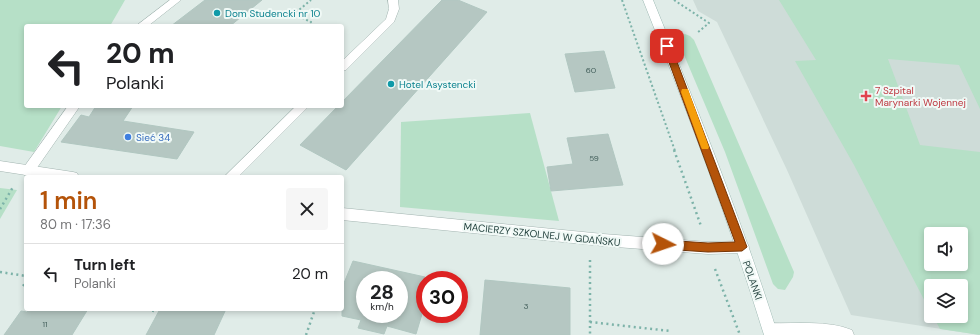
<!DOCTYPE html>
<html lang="en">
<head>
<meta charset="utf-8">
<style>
	body { margin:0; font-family:"DM Sans",sans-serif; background:#f6f6f6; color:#202124; height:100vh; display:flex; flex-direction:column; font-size:15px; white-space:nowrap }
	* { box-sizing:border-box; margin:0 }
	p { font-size:13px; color:#757577 }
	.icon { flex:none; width:22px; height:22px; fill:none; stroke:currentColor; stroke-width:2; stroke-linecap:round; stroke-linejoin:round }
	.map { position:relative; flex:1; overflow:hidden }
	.details { position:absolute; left:24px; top:175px; width:320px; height:136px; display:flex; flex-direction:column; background:#fff; border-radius:4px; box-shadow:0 2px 6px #0003 }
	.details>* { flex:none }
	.hud { position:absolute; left:24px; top:24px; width:320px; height:84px; border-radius:4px; box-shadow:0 2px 6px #0003; background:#fff; color:#202124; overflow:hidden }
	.buttons { position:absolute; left:924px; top:227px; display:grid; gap:8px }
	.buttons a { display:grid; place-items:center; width:44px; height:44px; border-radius:4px; background:#fff; box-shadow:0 2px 6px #0003; font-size:20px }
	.speed { position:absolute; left:356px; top:271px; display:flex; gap:8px; font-size:20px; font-weight:700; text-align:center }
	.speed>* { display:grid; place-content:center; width:52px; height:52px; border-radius:50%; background:#fff; box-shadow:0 2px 6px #0003; line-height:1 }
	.speed small { font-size:10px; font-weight:400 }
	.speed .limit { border:6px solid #d22; background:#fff; color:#111 }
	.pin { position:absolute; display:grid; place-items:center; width:34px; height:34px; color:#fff; margin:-17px; border-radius:8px; box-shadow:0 2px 6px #0006 }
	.me { position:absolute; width:44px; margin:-22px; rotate:94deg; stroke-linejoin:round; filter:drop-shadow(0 0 3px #0008) }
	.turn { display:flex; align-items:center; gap:14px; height:84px; padding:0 16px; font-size:18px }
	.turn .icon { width:52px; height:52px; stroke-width:2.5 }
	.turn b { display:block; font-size:28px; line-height:34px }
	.round { display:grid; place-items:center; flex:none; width:42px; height:42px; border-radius:4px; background:#f6f6f6 }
	.summary { display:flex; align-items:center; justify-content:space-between; height:68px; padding:0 16px }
	h1 { font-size:24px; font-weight:600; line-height:30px; color:#b45309 }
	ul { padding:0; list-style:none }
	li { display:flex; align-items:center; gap:12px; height:60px; padding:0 16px; border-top:1px solid #e0e0e0 }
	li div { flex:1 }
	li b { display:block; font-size:15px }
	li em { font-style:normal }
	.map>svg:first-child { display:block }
</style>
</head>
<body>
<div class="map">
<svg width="980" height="335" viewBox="0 0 980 335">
	<rect width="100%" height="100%" fill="#e0ece8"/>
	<!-- built -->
	<path fill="#cedcd8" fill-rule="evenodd" d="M 693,0 L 980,0 L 980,335 L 851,315 L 787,170 L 717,22 L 698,11 ZM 931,234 L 961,234 L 961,264 L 931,264 ZM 931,286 L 961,286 L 961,316 L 931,316 Z"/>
	<!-- green -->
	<g fill="#b6e0c7" fill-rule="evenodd">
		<path d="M 0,0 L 125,0 L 110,26 L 26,26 L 26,106 L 62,106 L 34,152 L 0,146 Z"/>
		<path d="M 779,0 L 980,0 L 980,109 L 959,65 L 888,59 L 920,145 L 980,152 L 980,335 L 940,329 L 933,316 L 961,316 L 961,286 L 931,286 L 931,313 L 854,165 L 795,61 L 816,60 ZM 931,234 L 961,234 L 961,264 L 931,264 Z"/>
		<path d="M 685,34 L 690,36 L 694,40 L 794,272 L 793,277 L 785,290 L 778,289 L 773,284 L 725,152 L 679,43 L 680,36 Z"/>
		<path d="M 530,113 L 559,221 L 400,207 L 401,122 Z"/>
		<path d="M 0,188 L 17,190 L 0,219 Z"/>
	</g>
	<!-- building -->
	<g fill="#b5c7c2" stroke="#b1c7c1" fill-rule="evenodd">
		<path d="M 205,0 L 262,0 L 230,26 L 171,26 Z"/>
		<path d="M 442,0 L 458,0 L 487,12 L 346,170 L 300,145 L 338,106 L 342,106 L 342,102 Z"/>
		<path d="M 604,51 L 615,88 L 575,92 L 565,54 Z"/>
		<path d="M 96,106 L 133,106 L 123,121 L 194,132 L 177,159 L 61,142 L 81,115 L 89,117 Z"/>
		<path d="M 608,134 L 623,185 L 551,191 L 547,167 L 573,164 L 567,138 Z"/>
		<path d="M 353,261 L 425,277 L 425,304 L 416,334 L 387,326 L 384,334 L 358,328 L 361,320 L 342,316 L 342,288 ZM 365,280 L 399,280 L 399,314 L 365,314 Z"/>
		<path d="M 485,280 L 570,288 L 570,335 L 480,335 Z"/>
		<path d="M 30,309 L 88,309 L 72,335 L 4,335 L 21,311 L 27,312 Z"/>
		<path d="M 160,309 L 226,309 L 214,335 L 146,335 Z"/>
	</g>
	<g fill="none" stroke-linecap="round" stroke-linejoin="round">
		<!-- lane casing -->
		<g stroke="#a2b4b0" stroke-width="1">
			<g id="lane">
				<path d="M 170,0 L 181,0 L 148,26 L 136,26 Z"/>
				<path d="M 388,0 L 398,0 L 399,9 L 394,22 L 346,70 L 342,71 L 342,61 L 386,19 L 389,9 Z"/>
				<path d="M 68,106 L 80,106 L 32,175 L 28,176 L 24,175 L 22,171 L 24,167 Z"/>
				<path d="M 296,106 L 309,106 L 238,177 L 224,177 Z"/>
				<path d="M 770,323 C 796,324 828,320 852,330 L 854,335 L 765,335 L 763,330 L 765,325 Z"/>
			</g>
		</g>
		<!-- street casing -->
		<g stroke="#a2b4b0" stroke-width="1">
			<g id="street">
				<path d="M 0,161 L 73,172 L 77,173 L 79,177 L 39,177 L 0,171 Z"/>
				<path d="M 342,208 L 603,234 L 708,242 L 742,241 L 747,243 L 749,247 L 747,251 L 742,253 L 708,254 L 603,246 L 342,220 Z"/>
			</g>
		</g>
		<!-- secondary casing -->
		<g stroke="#9db9b3" stroke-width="1">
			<path id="secondary" d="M 643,0 L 653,0 C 698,110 742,221 778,335 L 764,335 C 729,221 687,110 643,0 Z"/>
		</g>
		<!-- path-far1 -->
		<g stroke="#7db3a9" stroke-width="2" stroke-dasharray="2 2.5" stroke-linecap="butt">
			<path d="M 622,0 L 675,151"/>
			<path d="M 674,0 L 709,23 L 697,33"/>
			<path d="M 307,26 L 311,22 L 294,14 L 311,0"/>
		</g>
		<!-- path -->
		<g stroke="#7db3a9" stroke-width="2.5" stroke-dasharray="2 3.5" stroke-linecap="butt">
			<path d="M 674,150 L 701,226"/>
			<path d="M 0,209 L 13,187"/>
			<path d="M 590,260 L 590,335"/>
			<path d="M 715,269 L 740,335"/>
			<path d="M 0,272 L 26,276"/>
			<path d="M 23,286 L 26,282"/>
			<path d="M 147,309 L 154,311"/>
			<path d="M 590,322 L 670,331"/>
			<path d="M 306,335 L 315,309"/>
		</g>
		<!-- lane -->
		<use href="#lane" fill="#fff" fill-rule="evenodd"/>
		<!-- street -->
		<use href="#street" fill="#fff" fill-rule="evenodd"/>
		<!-- secondary -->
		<use href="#secondary" fill="#fff" fill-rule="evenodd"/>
	</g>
	<!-- route -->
	<path fill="#b45309" stroke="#753606" d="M 667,43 L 671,46 L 747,247 L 742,251 L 708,252 L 663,249 L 658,244 L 663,240 L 708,243 L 735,242 L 663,46 Z"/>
	<!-- slow -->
	<path fill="#f59e0b" d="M 682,89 L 688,89 L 689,92 L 709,147 L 708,149 L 702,149 L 701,147 L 681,92 Z"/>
	<!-- markers -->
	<g fill="#0f9aa8" stroke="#f0f9f6" stroke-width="1.5">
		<circle cx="217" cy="13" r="4"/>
		<circle cx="391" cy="84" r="4"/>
	</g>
	<path fill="#e0444e" stroke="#f0f9f6" stroke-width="1.5" d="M864 90h4v4h4v4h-4v4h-4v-4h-4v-4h4z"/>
	<circle fill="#3f7fe0" stroke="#f0f9f6" stroke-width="1.5" cx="128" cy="137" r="4"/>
	<g text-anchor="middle" stroke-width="4" stroke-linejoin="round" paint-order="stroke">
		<!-- number labels -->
		<g font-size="8" fill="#44605c">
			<text x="591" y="73">60</text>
			<text x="594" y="161">59</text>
			<text x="526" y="309">3</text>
			<text x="45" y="327">11</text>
		</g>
		<!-- culture labels -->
		<g font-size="10" fill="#0d838f" stroke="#f0f9f6" text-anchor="start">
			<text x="225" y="17">Dom Studencki nr 10</text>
			<text x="399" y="88">Hotel Asystencki</text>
		</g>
		<!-- health labels -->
		<g font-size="10" fill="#be3a42" stroke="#f0f9f6" text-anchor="start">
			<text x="875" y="94">7 Szpital<tspan x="875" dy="12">Marynarki Wojennej</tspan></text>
		</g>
		<!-- shop labels -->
		<g font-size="10" fill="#366cbe" stroke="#f0f9f6" text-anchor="start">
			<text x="136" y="141">Sieć 34</text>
		</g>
		<!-- street labels -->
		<g font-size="10" fill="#1f3e3a" stroke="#f0f9f6">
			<text transform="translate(542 234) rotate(6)" y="4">MACIERZY SZKOLNEJ W GDAŃSKU</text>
			<text transform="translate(753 280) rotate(71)" y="4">POLANKI</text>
		</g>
	</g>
</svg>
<div class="buttons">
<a><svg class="icon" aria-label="sound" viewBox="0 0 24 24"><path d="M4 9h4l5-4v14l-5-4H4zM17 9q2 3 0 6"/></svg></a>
<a><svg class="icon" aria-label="layers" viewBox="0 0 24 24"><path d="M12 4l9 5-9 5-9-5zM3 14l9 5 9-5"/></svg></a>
</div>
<div class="speed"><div>28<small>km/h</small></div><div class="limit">30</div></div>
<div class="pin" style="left:667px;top:46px;background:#d93025"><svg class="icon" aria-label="arrive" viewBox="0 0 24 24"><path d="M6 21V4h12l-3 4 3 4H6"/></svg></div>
<svg class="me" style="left:663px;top:244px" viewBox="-20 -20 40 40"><circle r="19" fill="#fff"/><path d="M0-13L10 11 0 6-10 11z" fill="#b45309"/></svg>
<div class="hud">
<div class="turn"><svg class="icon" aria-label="left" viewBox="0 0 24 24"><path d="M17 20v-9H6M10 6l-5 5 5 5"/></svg><div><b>20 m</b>Polanki</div></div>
</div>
<section class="details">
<div class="summary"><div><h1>1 min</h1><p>80 m · 17:36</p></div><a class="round"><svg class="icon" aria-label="close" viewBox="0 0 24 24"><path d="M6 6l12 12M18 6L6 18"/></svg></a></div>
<ul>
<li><svg class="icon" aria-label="left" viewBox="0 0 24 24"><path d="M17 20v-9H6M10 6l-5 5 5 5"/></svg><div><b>Turn left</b><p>Polanki</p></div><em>20 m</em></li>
</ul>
</section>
</div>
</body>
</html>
